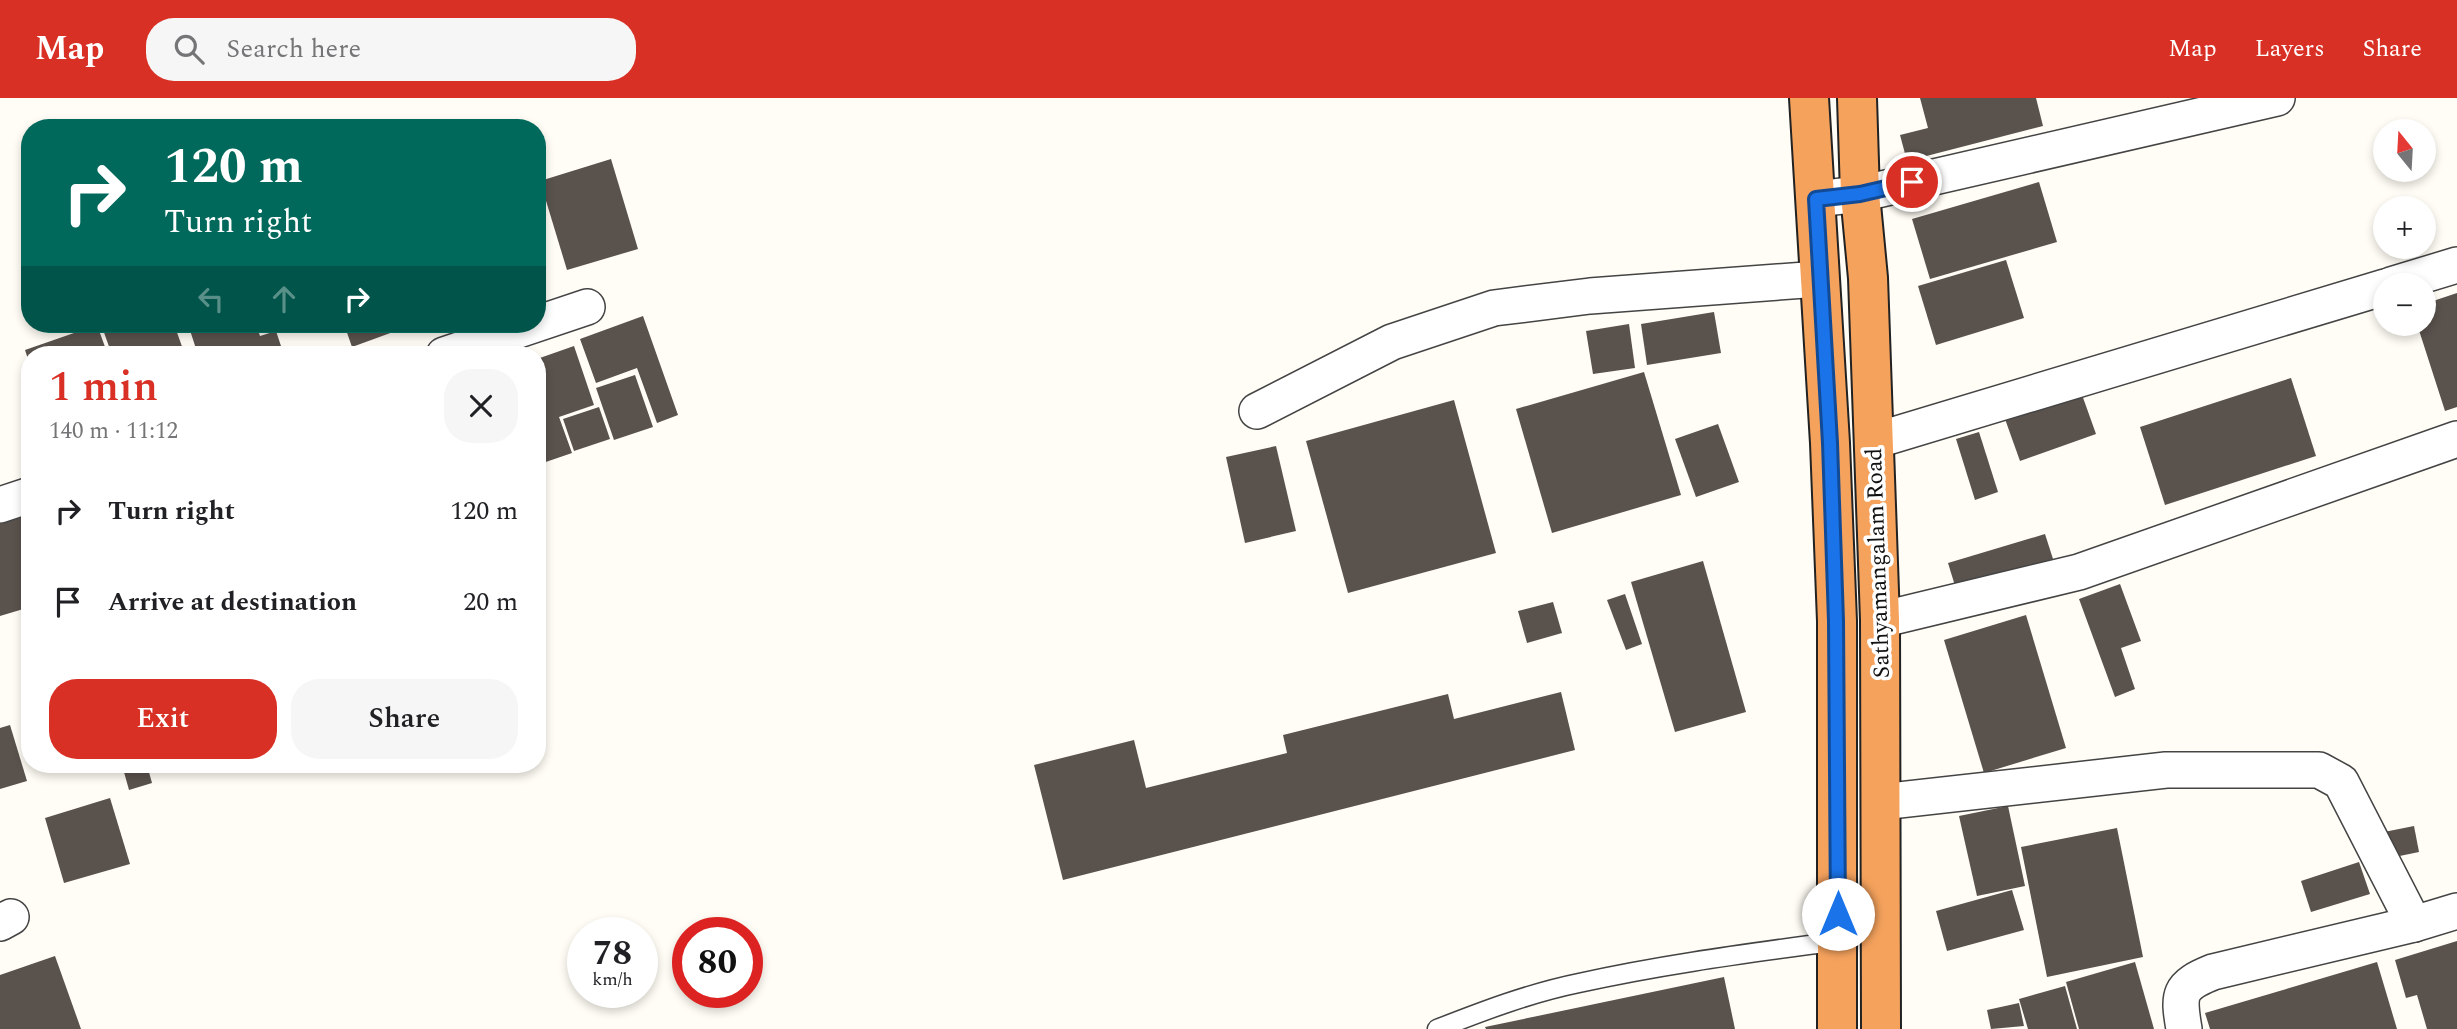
<!DOCTYPE html>
<html lang="en">
<head>
<meta charset="utf-8">
<style>
	body { margin:0; font-family:Spectral,serif; background:#f6f6f6; color:#202124; height:100vh; display:flex; flex-direction:column; font-size:26px; white-space:nowrap }
	* { box-sizing:border-box; margin:0 }
	p { font-size:23px; color:#757577 }
	.icon { flex:none; width:38px; height:38px; fill:none; stroke:currentColor; stroke-width:2; stroke-linecap:round; stroke-linejoin:round }
	.map { position:relative; flex:1; overflow:hidden }
	.panel { position:absolute; left:21px; top:248px; width:525px; height:427px; display:flex; flex-direction:column; background:#fff; border-radius:28px; box-shadow:0 4px 10px #0003 }
	.panel>* { flex:none }
	.top-card { position:absolute; left:21px; top:21px; width:525px; height:214px; border-radius:28px; box-shadow:0 4px 10px #0003; background:#00695c; color:#fff; overflow:hidden }
	.needle { width:46px; rotate:342deg }
	.controls { position:absolute; left:2373px; top:21px; display:grid; gap:14px }
	.controls a { display:grid; place-items:center; width:63px; height:63px; border-radius:50%; background:#fff; box-shadow:0 4px 10px #0003; font-size:35px }
	.speed { position:absolute; left:567px; top:819px; display:flex; gap:14px; font-size:35px; font-weight:700; text-align:center }
	.speed>* { display:grid; place-content:center; width:91px; height:91px; border-radius:50%; background:#fff; box-shadow:0 4px 10px #0003; line-height:1 }
	.speed small { font-size:18px; font-weight:400 }
	.speed .limit { border:10px solid #d22; background:#fff; color:#111 }
	.pin { position:absolute; display:grid; place-items:center; width:60px; height:60px; color:#fff; margin:-30px; border:4px solid #fff; border-radius:50%; box-shadow:0 2px 7px #0007 }
	.me { position:absolute; width:77px; margin:-38px; rotate:0deg; stroke-linejoin:round; filter:drop-shadow(0 0 5px #0008) }
	.turn { display:flex; align-items:center; gap:24px; height:147px; padding:0 28px; font-size:32px }
	.turn .icon { width:91px; height:91px; stroke-width:2.5 }
	.turn b { display:block; font-size:49px; line-height:60px }
	.lanes { display:flex; align-items:center; height:66px; padding:0 28px; background:#0003; justify-content:center; gap:35px; direction:ltr }
	.lanes .off { opacity:.35 }
	.round { display:grid; place-items:center; flex:none; width:74px; height:74px; border-radius:28px; background:#f6f6f6 }
	.summary { display:flex; align-items:center; justify-content:space-between; height:119px; padding:0 28px }
	h1 { font-size:42px; font-weight:600; line-height:52px; color:#d93025 }
	.action { display:flex; gap:14px; margin-top:auto; padding:14px 28px }
	.action a { flex:1; height:80px; border-radius:28px; background:#d93025; color:#fff; font-size:28px; font-weight:600; line-height:80px; text-align:center }
	.action a+a { background:#f6f6f6; color:#202124 }
	ul { padding:0; list-style:none }
	li { display:flex; align-items:center; gap:21px; height:91px; padding:0 28px }
	li div { flex:1 }
	li b { display:block; font-size:26px }
	li em { font-style:normal }
	header { display:flex; align-items:center; gap:42px; box-sizing:border-box; height:98px; padding:0 35px; background:#d93025; color:#fff }
	header strong { font-size:33px }
	nav { display:flex; gap:38px; margin-inline-start:auto; font-size:24px }
	.search { width:490px; height:63px; background:#f6f6f6; display:flex; align-items:center; gap:18px; box-sizing:border-box; padding:0 24px; border-radius:28px; color:#757577; font-size:26px }
	.map>svg:first-child { display:block }
</style>
</head>
<body>
<header>
<strong>Map</strong>
<div class="search"><svg class="icon" aria-label="search" viewBox="0 0 24 24"><circle cx="10" cy="10" r="6"/><path d="M15 15l6 6"/></svg>Search here</div>
<nav><a>Map</a><a>Layers</a><a>Share</a></nav>
</header>
<div class="map">
<svg width="2457" height="931" viewBox="0 0 2457 931">
	<rect width="100%" height="100%" fill="#fffdf5"/>
	<!-- building -->
	<g fill="#5a524d">
		<path d="M 1920,0 L 2036,0 L 2043,28 L 1907,63 L 1900,37 L 1928,30 Z"/>
		<path d="M 611,61 L 638,151 L 567,172 L 540,83 Z"/>
		<path d="M 2039,84 L 2057,144 L 1930,181 L 1912,121 Z"/>
		<path d="M 2006,162 L 2024,220 L 1936,247 L 1918,188 Z"/>
		<path d="M 2457,195 L 2457,309 L 2445,313 L 2417,226 L 2424,226 L 2424,206 Z"/>
		<path d="M 1714,214 L 1721,255 L 1647,267 L 1641,226 Z"/>
		<path d="M 643,218 L 678,317 L 657,325 L 637,270 L 596,285 L 580,241 Z"/>
		<path d="M 101,226 L 174,226 L 185,257 L 112,257 Z"/>
		<path d="M 188,226 L 256,226 L 260,238 L 276,233 L 284,257 L 198,257 Z"/>
		<path d="M 344,226 L 415,226 L 352,249 Z"/>
		<path d="M 1629,226 L 1635,270 L 1593,276 L 1586,233 Z"/>
		<path d="M 97,227 L 108,257 L 30,257 L 29,264 L 25,252 Z"/>
		<path d="M 574,248 L 594,307 L 559,319 L 572,355 L 537,367 L 537,261 Z"/>
		<path d="M 1644,274 L 1681,397 L 1552,435 L 1516,311 Z"/>
		<path d="M 635,277 L 653,329 L 614,342 L 596,290 Z"/>
		<path d="M 2291,280 L 2316,358 L 2165,407 L 2140,329 Z"/>
		<path d="M 2081,294 L 2096,336 L 2020,363 L 2005,321 Z"/>
		<path d="M 1454,302 L 1496,455 L 1348,495 L 1306,343 Z"/>
		<path d="M 599,309 L 610,341 L 574,353 L 563,321 Z"/>
		<path d="M 1718,326 L 1739,384 L 1696,399 L 1675,341 Z"/>
		<path d="M 1979,334 L 1998,394 L 1975,402 L 1956,341 Z"/>
		<path d="M 1276,348 L 1296,433 L 1245,445 L 1226,359 Z"/>
		<path d="M 30,417 L 30,509 L 0,518 L 0,426 Z"/>
		<path d="M 2045,436 L 2053,461 L 1956,491 L 1948,465 Z"/>
		<path d="M 1703,463 L 1746,614 L 1675,634 L 1631,484 Z"/>
		<path d="M 2120,486 L 2141,543 L 2121,550 L 2135,591 L 2115,599 L 2079,501 Z"/>
		<path d="M 1625,496 L 1642,546 L 1626,552 L 1607,502 Z"/>
		<path d="M 1553,504 L 1562,535 L 1527,545 L 1518,513 Z"/>
		<path d="M 2026,517 L 2066,650 L 1984,675 L 1944,542 Z"/>
		<path d="M 1561,594 L 1575,652 L 1063,782 L 1034,667 L 1134,642 L 1146,690 L 1287,655 L 1283,637 L 1448,596 L 1454,621 Z"/>
		<path d="M 10,627 L 27,683 L 0,691 L 0,630 Z"/>
		<path d="M 122,667 L 147,667 L 152,685 L 129,692 Z"/>
		<path d="M 110,700 L 130,766 L 64,785 L 45,720 Z"/>
		<path d="M 2008,708 L 2025,788 L 1977,798 L 1959,718 Z"/>
		<path d="M 2414,728 L 2419,754 L 2385,761 L 2379,735 Z"/>
		<path d="M 2117,730 L 2143,859 L 2047,879 L 2021,749 Z"/>
		<path d="M 2359,764 L 2370,796 L 2311,814 L 2301,783 Z"/>
		<path d="M 2012,792 L 2024,832 L 1947,853 L 1936,813 Z"/>
		<path d="M 2457,843 L 2457,931 L 2427,931 L 2417,897 L 2406,900 L 2395,862 Z"/>
		<path d="M 55,858 L 81,931 L 0,931 L 0,877 Z"/>
		<path d="M 2135,864 L 2154,931 L 2079,931 L 2066,884 Z"/>
		<path d="M 2377,864 L 2397,931 L 2210,931 L 2205,915 Z"/>
		<path d="M 1724,879 L 1735,931 L 1486,931 L 1485,929 Z"/>
		<path d="M 2065,888 L 2077,931 L 2028,931 L 2019,901 Z"/>
		<path d="M 2019,905 L 2024,928 L 1991,931 L 1987,912 Z"/>
	</g>
	<g fill="none" stroke-linecap="round" stroke-linejoin="round">
		<!-- lane casing -->
		<g stroke="#444" stroke-width="21">
			<path id="lane" d="M 1437,931 C 1483,913 1530,895 1579,885 C 1664,866 1751,855 1838,843"/>
		</g>
		<!-- street casing -->
		<g stroke="#444" stroke-width="38">
			<g id="street">
				<path d="M 1816,101 L 1860,96 L 2277,0"/>
				<path d="M 2391,187 L 2457,167"/>
				<path d="M 444,257 L 587,209"/>
				<path d="M 1257,313 L 1392,244 L 1494,210 L 1590,198 L 1819,181"/>
				<path d="M 1874,343 L 2385,189"/>
				<path d="M 0,407 L 30,397"/>
				<path d="M 1880,522 L 2079,474 L 2457,341"/>
				<path d="M 1881,704 L 2166,672 L 2319,672 L 2341,684 L 2414,826"/>
				<path d="M 0,825 L 11,819"/>
				<path d="M 2184,931 C 2178,896 2178,888 2213,874 L 2414,826 L 2457,813"/>
			</g>
		</g>
		<!-- highway casing -->
		<g stroke="#222" stroke-width="42">
			<g id="highway">
				<path d="M 1809,0 L 1830,345 L 1837,523 L 1837,931"/>
				<path d="M 1857,0 L 1860,96 L 1868,180 L 1880,522 L 1881,931"/>
			</g>
		</g>
		<!-- lane -->
		<use href="#lane" stroke="#fff" stroke-width="18"/>
		<!-- street -->
		<use href="#street" stroke="#fff" stroke-width="35"/>
		<!-- highway -->
		<use href="#highway" stroke="#f5a25d" stroke-width="38"/>
	</g>
	<g fill="none" stroke-linecap="round" stroke-linejoin="round">
		<!-- route casing -->
		<g stroke="#114b97" stroke-width="18">
			<path id="route" d="M 1838,816 L 1836,523 L 1830,345 L 1816,101 L 1860,96 L 1912,84"/>
		</g>
		<!-- route -->
		<use href="#route" stroke="#1a73e8" stroke-width="12"/>
	</g>
	<g text-anchor="middle" stroke-width="7" stroke-linejoin="round" paint-order="stroke">
		<!-- street labels -->
		<g font-size="23" fill="#111" stroke="#fff">
			<text transform="translate(1877 465) rotate(-92)" y="8">Sathyamangalam Road</text>
		</g>
	</g>
</svg>
<div class="controls">
<a><svg class="needle" viewBox="-14 -14 28 28"><path d="M0-13l5 13h-10z" fill="#e53935"/><path d="M0 13l5-13h-10z" fill="#757577"/></svg></a>
<a>+</a>
<a>−</a>
</div>
<div class="speed"><div>78<small>km/h</small></div><div class="limit">80</div></div>
<div class="pin" style="left:1912px;top:84px;background:#d93025"><svg class="icon" aria-label="arrive" viewBox="0 0 24 24"><path d="M6 21V4h12l-3 4 3 4H6"/></svg></div>
<svg class="me" style="left:1838px;top:816px" viewBox="-20 -20 40 40"><circle r="19" fill="#fff"/><path d="M0-13L10 11 0 6-10 11z" fill="#1a73e8"/></svg>
<div class="top-card">
<div class="turn"><svg class="icon" aria-label="right" viewBox="0 0 24 24"><path d="M7 20v-9h11M14 6l5 5-5 5"/></svg><div><b>120 m</b>Turn right</div></div>
<div class="lanes"><svg class="icon off" aria-label="left" viewBox="0 0 24 24"><path d="M17 20v-9H6M10 6l-5 5 5 5"/></svg><svg class="icon off" aria-label="ahead" viewBox="0 0 24 24"><path d="M12 20V5M6 11l6-6 6 6"/></svg><svg class="icon" aria-label="right" viewBox="0 0 24 24"><path d="M7 20v-9h11M14 6l5 5-5 5"/></svg></div>
</div>
<section class="panel">
<div class="summary"><div><h1>1 min</h1><p>140 m · 11:12</p></div><a class="round"><svg class="icon" aria-label="close" viewBox="0 0 24 24"><path d="M6 6l12 12M18 6L6 18"/></svg></a></div>
<ul>
<li><svg class="icon" aria-label="right" viewBox="0 0 24 24"><path d="M7 20v-9h11M14 6l5 5-5 5"/></svg><div><b>Turn right</b></div><em>120 m</em></li>
<li><svg class="icon" aria-label="arrive" viewBox="0 0 24 24"><path d="M6 21V4h12l-3 4 3 4H6"/></svg><div><b>Arrive at destination</b></div><em>20 m</em></li>
</ul>
<div class="action"><a>Exit</a><a>Share</a></div>
</section>
</div>
</body>
</html>
